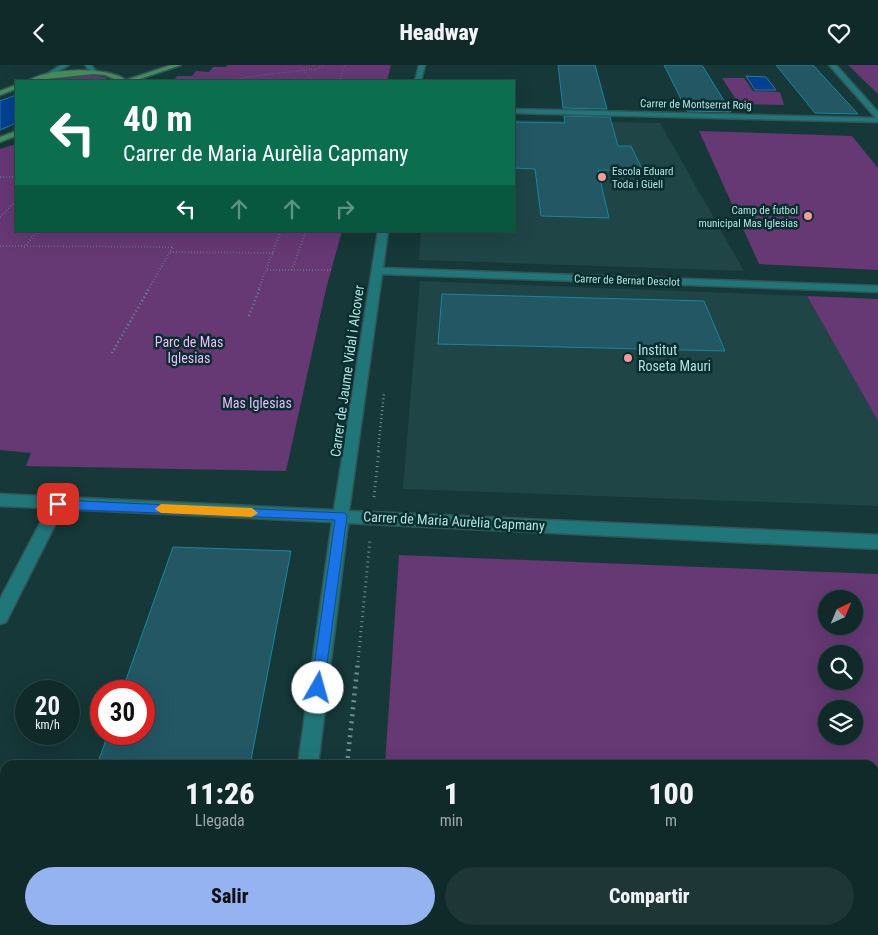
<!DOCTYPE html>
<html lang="es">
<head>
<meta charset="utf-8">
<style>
	body { margin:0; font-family:"Roboto Condensed",sans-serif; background:#1e3636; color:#f1f3f6; height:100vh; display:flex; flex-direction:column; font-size:19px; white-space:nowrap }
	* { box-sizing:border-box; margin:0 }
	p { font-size:16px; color:#9ca7a8 }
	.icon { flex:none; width:28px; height:28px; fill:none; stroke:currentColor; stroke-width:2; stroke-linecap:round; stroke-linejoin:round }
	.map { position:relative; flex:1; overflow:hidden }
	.drawer { position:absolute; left:0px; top:695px; width:879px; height:175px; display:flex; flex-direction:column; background:#102a2a; border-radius:15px 15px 0 0; box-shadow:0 5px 20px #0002,0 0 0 1px #304647 }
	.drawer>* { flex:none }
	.top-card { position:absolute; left:15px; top:15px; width:500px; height:152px; border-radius:0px; box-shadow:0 5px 20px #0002,0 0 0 1px #304647; background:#0b6e4f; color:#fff; overflow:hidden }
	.needle { width:32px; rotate:44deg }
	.controls { position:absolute; left:818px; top:525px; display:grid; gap:10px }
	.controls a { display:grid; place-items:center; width:45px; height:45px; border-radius:50%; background:#102a2a; box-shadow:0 5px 20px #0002,0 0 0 1px #304647; font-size:25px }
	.speed { position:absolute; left:15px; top:615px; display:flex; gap:10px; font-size:25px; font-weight:700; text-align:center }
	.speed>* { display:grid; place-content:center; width:65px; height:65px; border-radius:50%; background:#102a2a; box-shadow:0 5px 20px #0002,0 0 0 1px #304647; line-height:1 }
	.speed small { font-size:12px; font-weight:400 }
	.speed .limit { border:8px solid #d22; background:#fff; color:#111 }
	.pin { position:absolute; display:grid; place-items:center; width:42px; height:42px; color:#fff; margin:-21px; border-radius:10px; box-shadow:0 2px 8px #0006 }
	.me { position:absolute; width:55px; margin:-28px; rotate:7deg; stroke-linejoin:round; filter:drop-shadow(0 0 4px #0008) }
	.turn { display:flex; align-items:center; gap:18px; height:105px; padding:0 25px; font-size:22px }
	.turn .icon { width:65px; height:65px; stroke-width:2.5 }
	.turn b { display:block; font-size:35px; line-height:42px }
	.lanes { display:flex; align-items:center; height:48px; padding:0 25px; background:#0003; justify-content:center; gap:25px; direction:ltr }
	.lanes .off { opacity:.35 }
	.eta { display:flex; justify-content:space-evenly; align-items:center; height:85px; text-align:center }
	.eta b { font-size:30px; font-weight:800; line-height:35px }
	.button { display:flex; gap:10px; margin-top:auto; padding:10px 25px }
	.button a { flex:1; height:58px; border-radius:30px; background:#95b2f1; color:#111; font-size:20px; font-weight:800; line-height:58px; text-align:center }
	.button a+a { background:#1e3636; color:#f1f3f6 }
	header { display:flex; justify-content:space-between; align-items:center; height:65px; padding:0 25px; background:#102a2a; font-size:22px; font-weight:800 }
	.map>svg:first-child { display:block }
</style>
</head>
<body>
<header><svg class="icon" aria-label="back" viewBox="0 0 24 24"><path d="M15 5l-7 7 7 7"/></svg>Headway<svg class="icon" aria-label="heart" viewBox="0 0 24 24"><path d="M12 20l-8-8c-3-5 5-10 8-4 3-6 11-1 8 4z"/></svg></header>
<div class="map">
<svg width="878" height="870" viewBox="0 0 878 870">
	<rect width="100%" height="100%" fill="#163838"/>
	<!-- built -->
	<g fill="#1f4546">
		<path d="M 514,55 L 660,58 L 744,206 L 419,195 L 421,166 L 514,166 Z"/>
		<path d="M 420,216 L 807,231 L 878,356 L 878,441 L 403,424 Z"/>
	</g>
	<!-- green -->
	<g fill="#663874" fill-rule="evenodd">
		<path d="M 228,0 L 391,0 L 387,16 L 173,16 L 177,11 L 192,11 L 196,6 L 209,7 L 213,2 L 226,2 Z"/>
		<path d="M 848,0 L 878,0 L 878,29 Z"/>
		<path d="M 85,9 L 105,12 L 110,16 L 44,16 L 59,12 Z"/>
		<path d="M 722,13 L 744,13 L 753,26 L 780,27 L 784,40 L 739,39 Z"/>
		<path d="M 699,66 L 852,71 L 878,103 L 878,205 L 759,199 Z"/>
		<path d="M 16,79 L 16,166 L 342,166 L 326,224 L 286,406 L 26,401 L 31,388 L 0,385 L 0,84 Z"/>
		<path d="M 807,231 L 878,234 L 878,356 Z"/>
		<path d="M 399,490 L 878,509 L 878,870 L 374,870 L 374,865 L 874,865 L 874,700 L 385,700 ZM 826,534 L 854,534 L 854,561 L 826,561 ZM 826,589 L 854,589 L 854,616 L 826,616 ZM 826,644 L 854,644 L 854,671 L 826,671 Z"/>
	</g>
	<!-- water -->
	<g fill="#004190" stroke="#3571a8">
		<path d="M 746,11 L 766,12 L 776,25 L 755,25 Z"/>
		<path d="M 16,30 L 16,58 L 0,65 L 0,36 Z"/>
	</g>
	<!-- building -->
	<g fill="#235764" stroke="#1787a0">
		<path d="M 558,0 L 595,0 L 607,44 L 563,43 Z"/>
		<path d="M 664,0 L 702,0 L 731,47 L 687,46 Z"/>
		<path d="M 776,0 L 813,0 L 858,49 L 815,48 Z"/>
		<path d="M 564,51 L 610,52 L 618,81 L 631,81 L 643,106 L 598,105 L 609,153 L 541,151 L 535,104 L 514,103 L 514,57 L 565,58 Z"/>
		<path d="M 442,229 L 704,236 L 725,286 L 438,279 Z"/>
		<path d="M 173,482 L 291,486 L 250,700 L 97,700 L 108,669 L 144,669 L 144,626 L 122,626 Z"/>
	</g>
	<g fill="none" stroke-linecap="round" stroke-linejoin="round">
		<!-- street casing -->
		<g stroke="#325556" stroke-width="3">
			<g id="street">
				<path d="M 61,0 L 69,0 L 47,13 L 42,12 Z"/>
				<path d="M 85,0 L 91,0 L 96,6 L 91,7 Z"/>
				<path d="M 419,0 L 425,0 L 421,16 L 415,16 Z"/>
				<path d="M 829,0 L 836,0 L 878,47 L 878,57 L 514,48 L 514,44 L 876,53 Z"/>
				<path d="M 378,166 L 388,166 L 383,203 L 878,221 L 878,227 L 382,209 L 349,446 L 878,470 L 878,484 L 348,458 L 318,700 L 298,700 L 332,457 L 63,444 L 6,557 L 0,559 L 0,534 L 48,443 L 0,441 L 0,429 L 334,445 Z"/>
				<path d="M 274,865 L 298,865 L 297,870 L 273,870 Z"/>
			</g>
		</g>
		<!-- primary casing -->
		<g stroke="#325556" stroke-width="3">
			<g id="primary">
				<path d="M 171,0 L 181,0 L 134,16 L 119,16 L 105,10 L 93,9 L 28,16 C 47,3 106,1 126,15 Z"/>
				<path d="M 16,20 L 16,24 L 0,30 L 0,26 Z"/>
				<path d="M 16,66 L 16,71 L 0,77 L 0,72 Z"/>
			</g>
		</g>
		<!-- path-far4 -->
		<g stroke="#699393" stroke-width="1" stroke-dasharray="0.5 2" stroke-linecap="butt">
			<path d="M 299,0 L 313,16"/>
			<path d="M 230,16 L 253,11 L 317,4 L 325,0"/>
			<path d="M 339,16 L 345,0"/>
		</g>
		<!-- path-far3 -->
		<g stroke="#699393" stroke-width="2" stroke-dasharray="0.5 2.5" stroke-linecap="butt">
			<path d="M 0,112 L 16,112"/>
			<path d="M 0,152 L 16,136"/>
			<path d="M 0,181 L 173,182 L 149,223"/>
			<path d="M 24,182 L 38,166"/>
			<path d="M 170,187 L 273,188"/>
			<path d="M 267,205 L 332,205"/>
			<path d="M 292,205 L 306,166"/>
			<path d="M 259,223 L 281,166"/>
		</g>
		<!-- path-far2 -->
		<g stroke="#699393" stroke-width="2.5" stroke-dasharray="1 3" stroke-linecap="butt">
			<path d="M 249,251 L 260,222"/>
			<path d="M 112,288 L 150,222"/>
			<path d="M 378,386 L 384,328"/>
		</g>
		<!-- path-far1 -->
		<g stroke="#699393" stroke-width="3" stroke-dasharray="1 4" stroke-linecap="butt">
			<path d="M 374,432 L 379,385"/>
			<path d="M 358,597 L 370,475"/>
		</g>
		<!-- path -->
		<g stroke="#699393" stroke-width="4.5" stroke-dasharray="2 5" stroke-linecap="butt">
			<path d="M 347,700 L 358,596"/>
			<path d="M 330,870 L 331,865"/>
		</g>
		<!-- street -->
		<use href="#street" fill="#207779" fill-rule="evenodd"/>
		<!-- primary -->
		<use href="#primary" fill="#478e5c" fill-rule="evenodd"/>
	</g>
	<!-- route -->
	<path fill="#1a73e8" stroke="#114b97" d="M 58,435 L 345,448 L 347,451 L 323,628 L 318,630 L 313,628 L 311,623 L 335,455 L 58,444 L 53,439 Z"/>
	<!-- slow -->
	<path fill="#f59e0b" d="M 161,439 L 252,443 L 258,448 L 252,452 L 161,448 L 155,444 Z"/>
	<!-- markers -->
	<g fill="#f59b9e" stroke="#0a2d2e" stroke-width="2">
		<circle cx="602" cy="112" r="5"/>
		<circle cx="808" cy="151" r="5"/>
		<circle cx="628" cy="293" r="5"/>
	</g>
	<g text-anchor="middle" stroke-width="5" stroke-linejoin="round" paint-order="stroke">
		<!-- far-street labels -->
		<g font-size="11" fill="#b1e1e1" stroke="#0a2d2e">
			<text transform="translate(696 39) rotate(1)" y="4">Carrer de Montserrat Roig</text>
			<text transform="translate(627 215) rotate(2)" y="4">Carrer de Bernat Desclot</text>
		</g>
		<!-- far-poi labels -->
		<g font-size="11" fill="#b1e1e1" stroke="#0a2d2e" text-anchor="start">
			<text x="612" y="110">Escola Eduard<tspan x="612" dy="13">Toda i Güell</tspan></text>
			<text x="798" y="149" text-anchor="end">Camp de futbol<tspan x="798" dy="13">municipal Mas Iglesias</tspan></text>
		</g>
		<!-- park labels -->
		<g font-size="14" fill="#ebbafc" stroke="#0a2d2e">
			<text x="189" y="282">Parc de Mas<tspan x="189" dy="16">Iglesias</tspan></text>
			<text x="257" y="343">Mas Iglesias</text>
		</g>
		<!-- poi labels -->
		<g font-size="14" fill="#b1e1e1" stroke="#0a2d2e" text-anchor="start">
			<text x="638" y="290">Institut<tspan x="638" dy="16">Roseta Mauri</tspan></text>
		</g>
		<!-- street labels -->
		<g font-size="14" fill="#b1e1e1" stroke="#0a2d2e">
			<text transform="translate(347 306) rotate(-82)" y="5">Carrer de Jaume Vidal i Alcover</text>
			<text transform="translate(454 456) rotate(3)" y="5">Carrer de Maria Aurèlia Capmany</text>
		</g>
	</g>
</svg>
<div class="controls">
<a><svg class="needle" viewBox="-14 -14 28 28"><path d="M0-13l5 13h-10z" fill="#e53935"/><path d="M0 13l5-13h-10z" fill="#9ca7a8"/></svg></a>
<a><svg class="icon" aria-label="search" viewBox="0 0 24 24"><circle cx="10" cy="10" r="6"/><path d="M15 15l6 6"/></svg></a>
<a><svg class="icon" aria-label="layers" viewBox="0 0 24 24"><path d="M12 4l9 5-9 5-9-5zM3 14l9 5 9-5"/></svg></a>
</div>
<div class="speed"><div>20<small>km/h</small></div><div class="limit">30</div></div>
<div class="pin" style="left:58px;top:439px;background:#d93025"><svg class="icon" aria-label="arrive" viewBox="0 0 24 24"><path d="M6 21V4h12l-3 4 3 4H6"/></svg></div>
<svg class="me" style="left:318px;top:623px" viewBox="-20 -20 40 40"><circle r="19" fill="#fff"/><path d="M0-13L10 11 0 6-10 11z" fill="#1a73e8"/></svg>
<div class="top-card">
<div class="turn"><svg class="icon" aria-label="left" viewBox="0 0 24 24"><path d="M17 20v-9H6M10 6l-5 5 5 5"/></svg><div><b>40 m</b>Carrer de Maria Aurèlia Capmany</div></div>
<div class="lanes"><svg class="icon" aria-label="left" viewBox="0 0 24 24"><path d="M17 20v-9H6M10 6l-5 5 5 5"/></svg><svg class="icon off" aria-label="ahead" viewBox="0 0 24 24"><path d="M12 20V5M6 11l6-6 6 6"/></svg><svg class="icon off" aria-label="ahead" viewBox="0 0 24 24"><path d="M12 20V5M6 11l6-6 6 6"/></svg><svg class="icon off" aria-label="right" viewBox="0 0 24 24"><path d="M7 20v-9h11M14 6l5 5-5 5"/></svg></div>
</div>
<section class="drawer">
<div class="eta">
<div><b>11:26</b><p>Llegada</p></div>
<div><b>1</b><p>min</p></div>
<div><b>100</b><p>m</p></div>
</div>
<div class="button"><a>Salir</a><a>Compartir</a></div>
</section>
</div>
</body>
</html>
